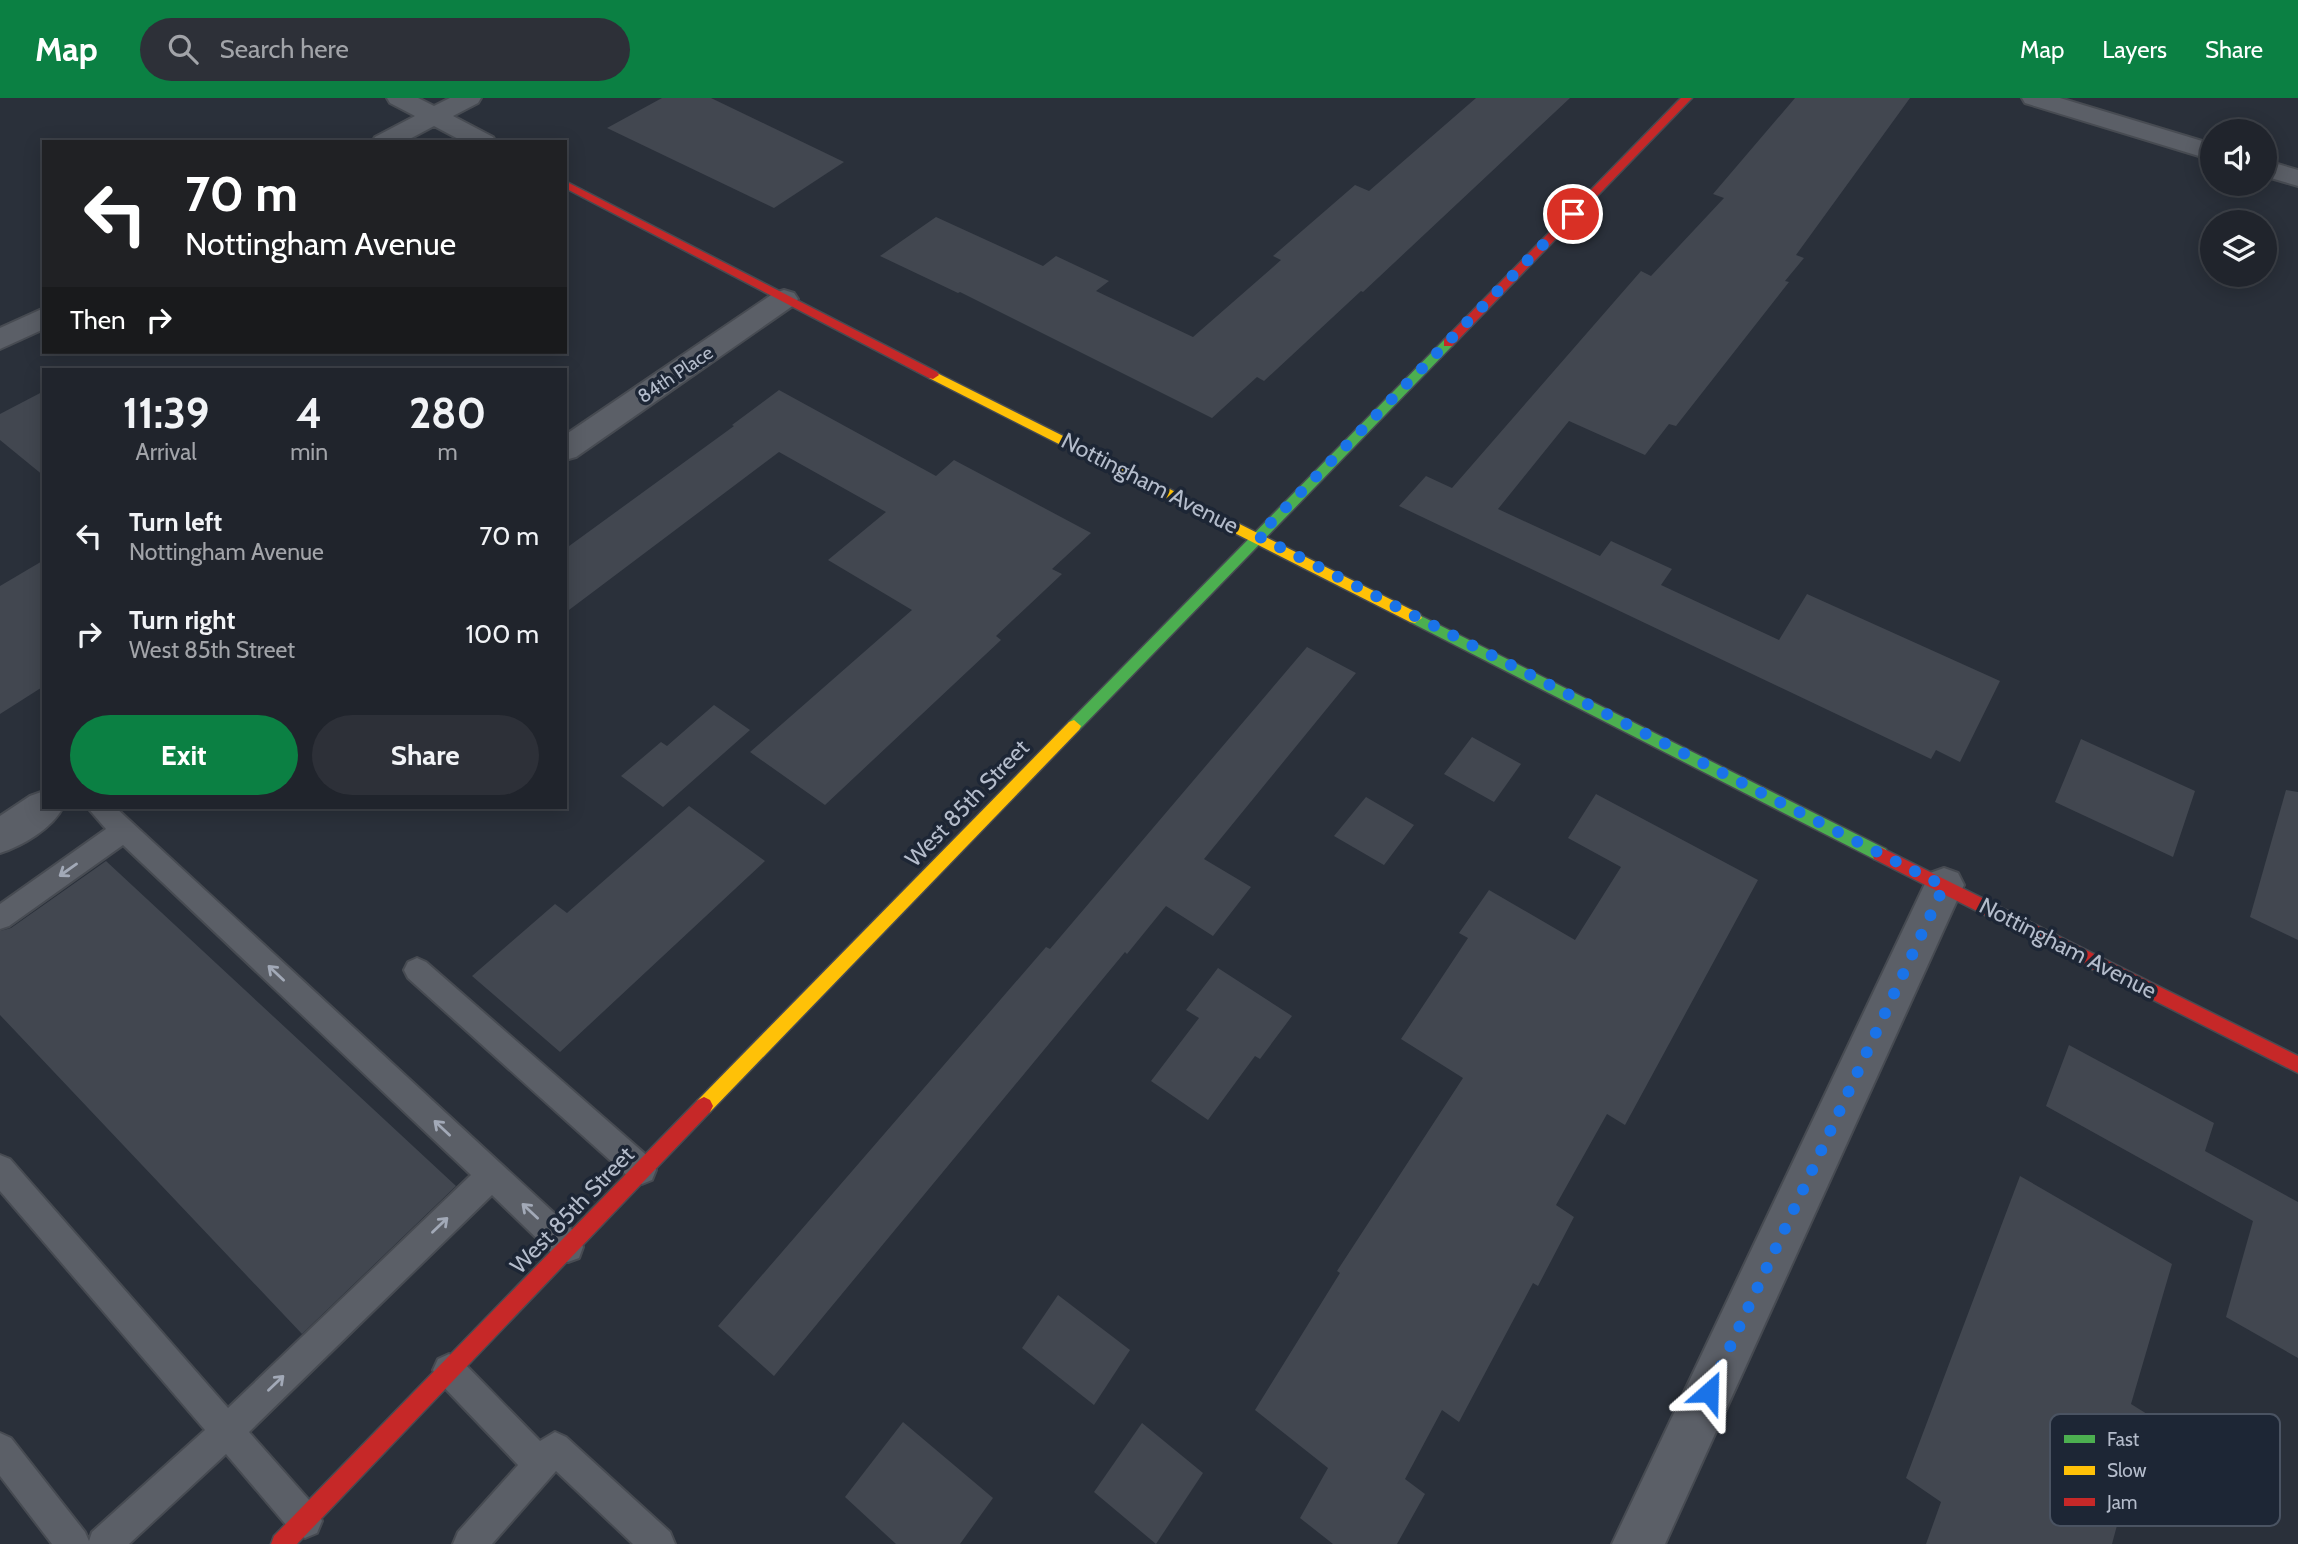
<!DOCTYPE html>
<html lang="en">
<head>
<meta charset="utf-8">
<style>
	body { margin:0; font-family:Cabin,sans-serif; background:#2d3038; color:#f1f3f6; height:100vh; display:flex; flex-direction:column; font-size:26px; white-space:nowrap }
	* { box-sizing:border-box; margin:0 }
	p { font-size:23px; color:#a2a4a9 }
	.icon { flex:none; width:38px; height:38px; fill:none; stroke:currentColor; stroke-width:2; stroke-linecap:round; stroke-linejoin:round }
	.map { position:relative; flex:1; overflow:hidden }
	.panel { position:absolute; left:42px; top:270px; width:525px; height:441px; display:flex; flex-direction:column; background:#20242c; border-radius:0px; box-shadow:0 4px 18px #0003,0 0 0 2px #3d4148 }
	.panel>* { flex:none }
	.banner { position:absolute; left:42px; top:42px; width:525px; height:214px; border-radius:0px; box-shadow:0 4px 18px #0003,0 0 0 2px #3d4148; background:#202124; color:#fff; overflow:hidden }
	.controls { position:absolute; left:2200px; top:21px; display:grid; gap:14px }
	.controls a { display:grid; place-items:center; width:77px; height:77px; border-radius:50%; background:#20242c; box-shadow:0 4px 18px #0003,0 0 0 2px #3d4148; font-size:35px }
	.pin { position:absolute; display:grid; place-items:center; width:60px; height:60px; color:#fff; margin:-30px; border:4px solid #fff; border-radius:50%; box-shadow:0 2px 7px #0007 }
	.me { position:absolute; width:77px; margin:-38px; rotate:25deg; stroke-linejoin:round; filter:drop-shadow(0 0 5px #0008) }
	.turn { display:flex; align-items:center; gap:24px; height:147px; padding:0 28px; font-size:32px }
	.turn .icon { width:91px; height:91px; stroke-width:2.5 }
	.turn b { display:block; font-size:49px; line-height:60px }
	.then { display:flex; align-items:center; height:66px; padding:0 28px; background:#0003; gap:14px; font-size:26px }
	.eta { display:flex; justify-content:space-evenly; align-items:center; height:119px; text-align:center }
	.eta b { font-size:42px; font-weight:700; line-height:49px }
	.primary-button { display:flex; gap:14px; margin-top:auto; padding:14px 28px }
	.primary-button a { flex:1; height:80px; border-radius:42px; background:#0b8043; color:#fff; font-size:28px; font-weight:700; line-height:80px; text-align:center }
	.primary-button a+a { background:#2d3038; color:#f1f3f6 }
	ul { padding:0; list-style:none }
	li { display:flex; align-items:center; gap:21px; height:98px; padding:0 28px }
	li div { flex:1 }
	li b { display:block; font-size:26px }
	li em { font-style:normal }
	header { display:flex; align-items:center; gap:42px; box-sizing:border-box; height:98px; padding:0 35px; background:#0b8043; color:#fff }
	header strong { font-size:33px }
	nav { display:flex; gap:38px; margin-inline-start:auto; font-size:24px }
	.search { width:490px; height:63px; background:#2d3038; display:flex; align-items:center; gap:18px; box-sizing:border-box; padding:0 24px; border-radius:38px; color:#a2a4a9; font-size:26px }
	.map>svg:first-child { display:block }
</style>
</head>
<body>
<header>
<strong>Map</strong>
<div class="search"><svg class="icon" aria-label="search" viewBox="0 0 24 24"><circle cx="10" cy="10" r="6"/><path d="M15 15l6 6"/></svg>Search here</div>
<nav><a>Map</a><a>Layers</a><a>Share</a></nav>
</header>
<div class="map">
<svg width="2298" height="1446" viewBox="0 0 2298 1446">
	<rect width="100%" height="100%" fill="#2a303a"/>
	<!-- building -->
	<g fill="#424750">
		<path d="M 662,0 L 711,0 L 844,64 L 774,110 L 607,30 Z"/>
		<path d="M 1476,0 L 1570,0 L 1363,194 L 1361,193 L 1264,283 L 1257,279 L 1212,320 L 960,194 L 958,195 L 880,158 L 936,119 L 1043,168 L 1056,158 L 1109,183 L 1096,193 L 1193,239 L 1281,162 L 1273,158 L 1355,87 L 1369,93 Z"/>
		<path d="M 1795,0 L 1910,0 L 1796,157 L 1804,160 L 1785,183 L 1789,184 L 1676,328 L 1669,326 L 1645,357 L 1569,323 L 1498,411 L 1600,458 L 1611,443 L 1672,471 L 1661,487 L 1779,542 L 1807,496 L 2000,583 L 1960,664 L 1936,652 L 1931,661 L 1399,408 L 1426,378 L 1452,390 L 1641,173 L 1651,178 L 1724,100 L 1713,96 Z"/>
		<path d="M 779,292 L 936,378 L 954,362 L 1091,435 L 1052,471 L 1062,476 L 996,538 L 1001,542 L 825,707 L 750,654 L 912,512 L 828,462 L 886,414 L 779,354 L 565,515 L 565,451 L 734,328 L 732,327 Z"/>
		<path d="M 44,293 L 44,378 L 0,342 L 0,316 Z"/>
		<path d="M 44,462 L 44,588 L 0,616 L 0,488 Z"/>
		<path d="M 1307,549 L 1356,575 L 1204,761 L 1251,789 L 1213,838 L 1166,808 L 1127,856 L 1125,854 L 774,1278 L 718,1228 L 1046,849 L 1050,851 Z"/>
		<path d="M 714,607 L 750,632 L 663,709 L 621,678 L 661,644 L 667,648 Z"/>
		<path d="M 1472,639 L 1521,666 L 1494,704 L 1444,676 Z"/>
		<path d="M 2081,641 L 2195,693 L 2173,759 L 2055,704 Z"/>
		<path d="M 2286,692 L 2298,694 L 2298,842 L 2250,819 Z"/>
		<path d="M 1596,696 L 1758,782 L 1625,1027 L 1607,1016 L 1556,1107 L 1574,1119 L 1538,1188 L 1533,1185 L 1459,1324 L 1442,1312 L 1405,1381 L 1425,1396 L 1397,1446 L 1333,1446 L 1300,1420 L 1328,1370 L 1255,1312 L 1340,1175 L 1337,1173 L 1463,980 L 1401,941 L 1468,840 L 1459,835 L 1489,792 L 1575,842 L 1621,769 L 1568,740 Z"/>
		<path d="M 1366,699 L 1414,727 L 1384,767 L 1334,738 Z"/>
		<path d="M 689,708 L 765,763 L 560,954 L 472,878 L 555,806 L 567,815 Z"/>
		<path d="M 106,763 L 456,1088 L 302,1236 L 0,917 L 0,833 L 11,830 Z"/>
		<path d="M 1218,870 L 1292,918 L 1260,961 L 1255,958 L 1208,1022 L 1151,983 L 1199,920 L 1186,912 Z"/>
		<path d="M 2069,947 L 2214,1025 L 2205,1053 L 2298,1104 L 2298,1260 L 2226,1219 L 2253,1123 L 2046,1008 Z"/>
		<path d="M 2020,1078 L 2172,1166 L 2131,1306 L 2147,1316 L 2112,1446 L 1926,1446 L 1941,1404 L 1906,1380 Z"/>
		<path d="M 1058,1197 L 1130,1252 L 1094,1307 L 1022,1250 Z"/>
		<path d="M 903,1324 L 993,1400 L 960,1446 L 896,1446 L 845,1399 Z"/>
		<path d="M 1142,1325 L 1203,1375 L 1156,1446 L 1094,1394 Z"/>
	</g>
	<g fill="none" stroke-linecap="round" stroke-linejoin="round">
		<!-- lane casing -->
		<g stroke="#474b52" stroke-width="4">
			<g id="lane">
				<path d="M 87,709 L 115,709 L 579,1138 L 583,1149 L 579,1160 L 568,1164 L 557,1160 L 492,1097 L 249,1334 L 317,1411 L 322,1423 L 317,1435 L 305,1440 L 293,1435 L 226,1356 L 129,1446 L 52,1446 L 0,1378 L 0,1335 L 11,1340 L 85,1434 L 89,1443 L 92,1434 L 205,1332 L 0,1093 L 0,1057 L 10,1061 L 228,1310 L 471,1077 L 123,747 L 9,828 L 0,831 L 0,806 L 106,731 Z"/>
				<path d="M 417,860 L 426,864 L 652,1062 L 656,1072 L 652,1082 L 642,1086 L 632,1082 L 408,880 L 404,872 L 408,864 Z"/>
				<path d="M 449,1256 L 460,1261 L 540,1343 L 555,1334 L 566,1339 L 670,1434 L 675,1446 L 633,1446 L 556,1373 L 492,1446 L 453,1446 L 458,1434 L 518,1367 L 438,1283 L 433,1272 L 438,1261 Z"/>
			</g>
		</g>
		<!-- street casing -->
		<g stroke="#474b52" stroke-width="4">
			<g id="street">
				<path d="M 387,0 L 418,0 L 434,8 L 450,0 L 481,0 L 478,5 L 453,18 L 493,39 L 496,44 L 464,44 L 434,28 L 404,44 L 372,44 L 375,39 L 415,18 L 390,5 Z"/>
				<path d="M 2022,0 L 2060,0 L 2212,46 L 2212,62 L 2025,5 Z"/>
				<path d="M 2264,62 L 2298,72 L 2298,88 L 2264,78 Z"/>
				<path d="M 784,192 L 794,195 L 798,201 L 794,207 L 576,359 L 565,362 L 565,337 L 774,195 Z"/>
				<path d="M 44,210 L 44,231 L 0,251 L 0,230 Z"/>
				<path d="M 44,693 L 44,709 L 63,709 C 53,730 22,748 0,755 L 0,718 L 30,698 Z"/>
				<path d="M 1944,770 L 1958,775 L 1964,787 L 1665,1446 L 1612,1446 L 1930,775 Z"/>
			</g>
		</g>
		<!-- fast casing -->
		<g stroke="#474b52" stroke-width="3">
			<g id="fast">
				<path d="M 1448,241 L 1454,245 L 1452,248 L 1079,632 L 1069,632 L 1067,628 L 1069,624 L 1444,242 Z"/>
				<path d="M 1415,515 L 1886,751 L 1888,756 L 1886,761 L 1880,763 L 1874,761 L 1410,524 L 1408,520 Z"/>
			</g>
		</g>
		<!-- slow casing -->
		<g stroke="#474b52" stroke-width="3">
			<g id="slow">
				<path d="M 933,273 L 1420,516 L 1422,520 L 1415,525 L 1410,524 L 929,280 L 929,274 Z"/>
				<path d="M 1074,622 L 1081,628 L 1079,632 L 710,1014 L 704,1017 L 698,1014 L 695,1008 L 698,1002 L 1069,624 Z"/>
			</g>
		</g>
		<!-- jam casing -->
		<g stroke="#474b52" stroke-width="3">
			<g id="jam">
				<path d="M 1681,0 L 1692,0 L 1452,248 L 1444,248 L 1444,242 Z"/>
				<path d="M 565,83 L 937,274 L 939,277 L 933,281 L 929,280 L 565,90 Z"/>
				<path d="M 1880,749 L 2298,958 L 2298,975 L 1874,761 L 1872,756 L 1874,751 Z"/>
				<path d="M 704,999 L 710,1002 L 713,1008 L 710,1014 L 297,1446 L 271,1446 L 274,1438 L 698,1002 Z"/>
			</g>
		</g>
		<!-- lane -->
		<use href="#lane" fill="#5b5f67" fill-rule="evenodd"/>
		<!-- street -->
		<use href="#street" fill="#5b5f67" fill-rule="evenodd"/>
		<!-- fast -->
		<use href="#fast" fill="#4caf50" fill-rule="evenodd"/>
		<!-- slow -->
		<use href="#slow" fill="#ffc107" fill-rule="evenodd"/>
		<!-- jam -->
		<use href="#jam" fill="#c62828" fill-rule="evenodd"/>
	</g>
	<!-- one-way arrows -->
	<defs><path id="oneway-shaft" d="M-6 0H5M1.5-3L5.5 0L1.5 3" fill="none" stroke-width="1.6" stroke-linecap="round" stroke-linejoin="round" transform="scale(1.75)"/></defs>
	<g stroke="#a2a9b7">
		<use href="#oneway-shaft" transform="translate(68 772) rotate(145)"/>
		<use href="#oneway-shaft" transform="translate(276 875) rotate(-137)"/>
		<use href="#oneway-shaft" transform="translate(442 1030) rotate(-137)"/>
		<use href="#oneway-shaft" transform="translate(530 1113) rotate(-137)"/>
		<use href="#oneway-shaft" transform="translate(440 1127) rotate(-44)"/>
		<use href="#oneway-shaft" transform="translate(276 1285) rotate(-44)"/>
	</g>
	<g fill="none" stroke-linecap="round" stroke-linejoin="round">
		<!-- route -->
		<path stroke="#1a73e8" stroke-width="12" stroke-dasharray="0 21.6" d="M 1573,116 L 1258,438 L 1944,788 L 1709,1294"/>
	</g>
	<g text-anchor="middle" stroke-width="7" stroke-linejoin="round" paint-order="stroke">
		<!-- far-street labels -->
		<g font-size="19" fill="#b4bccb" stroke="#1d2635">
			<text transform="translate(675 276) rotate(-34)" y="7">84th Place</text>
		</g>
		<!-- street labels -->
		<g font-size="23" fill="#b4bccb" stroke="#1d2635">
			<text transform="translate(1150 385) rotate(27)" y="8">Nottingham Avenue</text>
			<text transform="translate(967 705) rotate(-46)" y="8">West 85th Street</text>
			<text transform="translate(2068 850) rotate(27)" y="8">Nottingham Avenue</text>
			<text transform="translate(572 1112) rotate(-46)" y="8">West 85th Street</text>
		</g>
	</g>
	<!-- legend -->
	<rect x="2050" y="1316" width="230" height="112" rx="10" fill="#1d2635" stroke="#4a5362" stroke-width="2"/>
	<rect x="2064" y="1337" width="31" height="8" fill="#4caf50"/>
	<rect x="2064" y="1368" width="31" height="9" fill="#ffc107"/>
	<rect x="2064" y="1400" width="31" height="8" fill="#c62828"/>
	<g font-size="19" fill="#b4bccb">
		<text x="2107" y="1348">Fast</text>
		<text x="2107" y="1379">Slow</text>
		<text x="2107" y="1411">Jam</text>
	</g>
</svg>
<div class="controls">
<a><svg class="icon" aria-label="sound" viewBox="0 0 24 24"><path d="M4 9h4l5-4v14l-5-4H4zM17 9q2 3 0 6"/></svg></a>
<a><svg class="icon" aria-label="layers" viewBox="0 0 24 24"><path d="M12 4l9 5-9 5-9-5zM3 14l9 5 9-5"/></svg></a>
</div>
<div class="pin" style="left:1573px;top:116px;background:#d93025"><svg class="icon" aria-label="arrive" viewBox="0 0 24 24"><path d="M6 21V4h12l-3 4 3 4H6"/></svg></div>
<svg class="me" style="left:1709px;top:1294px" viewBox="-20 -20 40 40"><path d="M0-17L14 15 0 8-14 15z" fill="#1a73e8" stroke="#fff" stroke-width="4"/></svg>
<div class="banner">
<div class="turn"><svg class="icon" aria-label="left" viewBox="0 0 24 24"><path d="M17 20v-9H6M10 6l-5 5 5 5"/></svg><div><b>70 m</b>Nottingham Avenue</div></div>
<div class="then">Then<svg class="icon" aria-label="right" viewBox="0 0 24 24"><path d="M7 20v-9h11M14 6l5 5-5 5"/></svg></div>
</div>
<section class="panel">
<div class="eta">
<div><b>11:39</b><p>Arrival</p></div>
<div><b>4</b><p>min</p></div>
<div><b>280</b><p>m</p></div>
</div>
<ul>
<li><svg class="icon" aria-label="left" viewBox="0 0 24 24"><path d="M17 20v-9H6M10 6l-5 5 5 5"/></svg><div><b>Turn left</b><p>Nottingham Avenue</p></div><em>70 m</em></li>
<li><svg class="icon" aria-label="right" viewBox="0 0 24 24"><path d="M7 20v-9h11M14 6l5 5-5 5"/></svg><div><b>Turn right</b><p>West 85th Street</p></div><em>100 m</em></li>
</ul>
<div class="primary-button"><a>Exit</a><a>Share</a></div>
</section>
</div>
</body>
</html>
